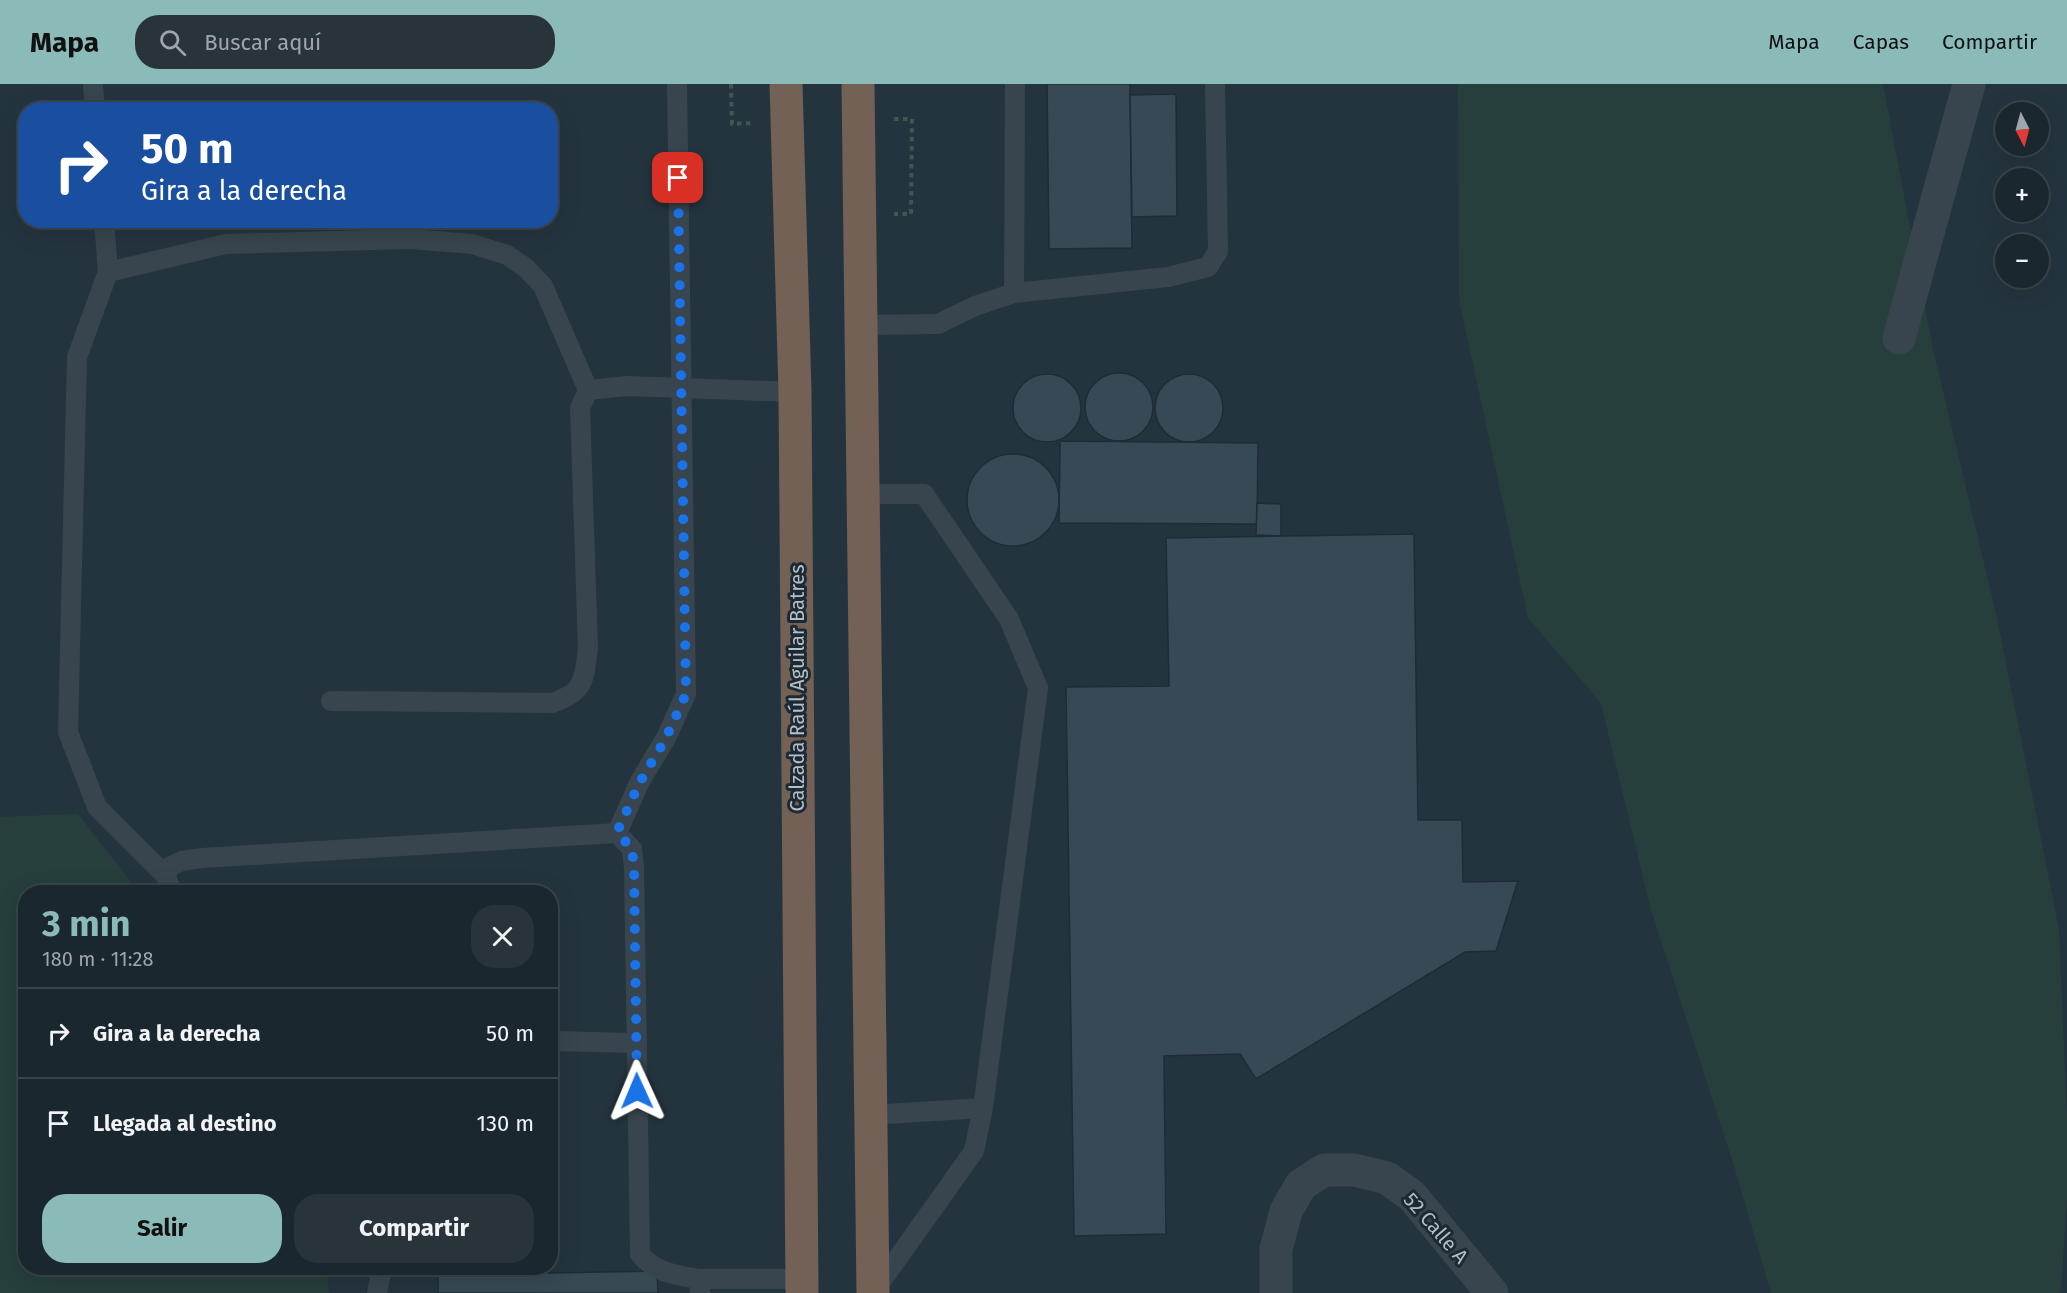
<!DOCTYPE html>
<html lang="es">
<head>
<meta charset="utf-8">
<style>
	body { margin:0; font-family:"Fira Sans",sans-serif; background:#28333a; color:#f1f3f6; height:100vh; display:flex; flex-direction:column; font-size:22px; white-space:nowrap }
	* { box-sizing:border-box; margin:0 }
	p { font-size:20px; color:#a0a5aa }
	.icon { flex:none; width:33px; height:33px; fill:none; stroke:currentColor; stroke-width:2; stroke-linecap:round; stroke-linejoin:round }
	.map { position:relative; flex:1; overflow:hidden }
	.side { position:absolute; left:18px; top:801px; width:540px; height:390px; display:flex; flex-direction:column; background:#1b272e; border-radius:24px; box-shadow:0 6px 24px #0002,0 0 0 2px #39444a }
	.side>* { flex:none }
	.hud { position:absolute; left:18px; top:18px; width:540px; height:126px; border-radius:24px; box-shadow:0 6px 24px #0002,0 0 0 2px #39444a; background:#1a4fa0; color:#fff; overflow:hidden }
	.needle { width:39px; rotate:174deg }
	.controls { position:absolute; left:1995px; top:18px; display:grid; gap:12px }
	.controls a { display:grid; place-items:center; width:54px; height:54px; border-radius:50%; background:#1b272e; box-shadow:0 6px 24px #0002,0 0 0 2px #39444a; font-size:30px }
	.pin { position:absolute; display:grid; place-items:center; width:51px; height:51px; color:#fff; margin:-26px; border-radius:12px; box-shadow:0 3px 9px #0006 }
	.me { position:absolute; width:66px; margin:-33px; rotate:359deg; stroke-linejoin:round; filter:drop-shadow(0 0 4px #0008) }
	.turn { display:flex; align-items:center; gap:21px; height:126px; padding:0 24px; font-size:27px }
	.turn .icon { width:78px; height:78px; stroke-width:2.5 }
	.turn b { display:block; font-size:42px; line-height:51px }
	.round { display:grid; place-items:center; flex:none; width:63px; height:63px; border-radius:24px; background:#28333a }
	.summary { display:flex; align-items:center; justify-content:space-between; height:102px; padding:0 24px }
	h1 { font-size:36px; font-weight:700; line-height:45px; color:#8bbbb9 }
	.cta { display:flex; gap:12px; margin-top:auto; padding:12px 24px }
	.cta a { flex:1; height:69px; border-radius:24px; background:#8bbbb9; color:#111; font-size:24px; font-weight:700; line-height:69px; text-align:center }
	.cta a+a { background:#28333a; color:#f1f3f6 }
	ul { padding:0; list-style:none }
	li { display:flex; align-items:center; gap:18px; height:90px; padding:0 24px; border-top:2px solid #39444a }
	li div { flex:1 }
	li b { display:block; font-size:22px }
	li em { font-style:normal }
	header { display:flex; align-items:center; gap:36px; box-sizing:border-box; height:84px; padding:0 30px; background:#8bbbb9; color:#111 }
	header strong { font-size:28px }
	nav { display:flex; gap:33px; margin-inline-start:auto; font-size:21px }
	.search { width:420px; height:54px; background:#28333a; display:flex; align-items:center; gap:15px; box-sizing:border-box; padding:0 21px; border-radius:24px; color:#a0a5aa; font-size:22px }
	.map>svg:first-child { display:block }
</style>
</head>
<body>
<header>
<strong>Mapa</strong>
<div class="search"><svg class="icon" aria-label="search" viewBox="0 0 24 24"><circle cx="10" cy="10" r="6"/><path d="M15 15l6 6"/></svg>Buscar aquí</div>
<nav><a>Mapa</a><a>Capas</a><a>Compartir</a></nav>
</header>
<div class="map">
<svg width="2067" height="1209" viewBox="0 0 2067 1209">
	<rect width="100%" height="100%" fill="#24343e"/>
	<!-- green -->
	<g fill="#263f3c">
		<path d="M 1458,0 L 1883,0 L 1933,265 L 1997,534 L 2059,846 L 2067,1032 L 2067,1113 L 2061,1207 L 2058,1209 L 1771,1209 L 1735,1085 L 1651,826 L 1601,619 L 1528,534 L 1459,216 Z"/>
		<path d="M 78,730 L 139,808 L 26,808 L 26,1184 L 327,1184 L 329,1209 L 0,1209 L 0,733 Z"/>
	</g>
	<!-- building -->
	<g fill="#364954" stroke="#1f2c35" stroke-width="1.5">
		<path d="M 1047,0 L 1130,0 L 1132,164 L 1049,165 Z"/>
		<path d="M 1176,10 L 1177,132 L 1132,133 L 1130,11 Z"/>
		<circle cx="1119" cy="323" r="34"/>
		<circle cx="1189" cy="324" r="34"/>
		<circle cx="1047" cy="324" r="34"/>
		<path d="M 1060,357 L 1258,359 L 1257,440 L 1059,439 Z"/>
		<circle cx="1013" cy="416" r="46"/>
		<path d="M 1257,419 L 1281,420 L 1281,452 L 1256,451 Z"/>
		<path d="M 1414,450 L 1418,736 L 1462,736 L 1463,798 L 1518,797 L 1496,867 L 1465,868 L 1256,995 L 1240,970 L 1164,972 L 1166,1150 L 1074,1152 L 1066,603 L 1169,602 L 1166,454 Z"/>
		<path d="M 657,1187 L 658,1209 L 438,1209 L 438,1191 Z"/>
	</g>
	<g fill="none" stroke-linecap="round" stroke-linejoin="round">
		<!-- path -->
		<g stroke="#3f5754" stroke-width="4" stroke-dasharray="4.5 4.5" stroke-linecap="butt">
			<path d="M 731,0 L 732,40 L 754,39"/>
			<path d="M 894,35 L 912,35 L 911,130 L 894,130"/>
		</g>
		<!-- lane -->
		<g stroke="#38454e" stroke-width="20">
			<path d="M 93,0 L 95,26"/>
			<path d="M 677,0 L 686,610 L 666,654 L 640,697 L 617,749 L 632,765 L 634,784 L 640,1170 C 655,1189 677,1191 699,1195 L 700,1209"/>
			<path d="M 104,136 L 108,188"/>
			<path d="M 1014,209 L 1015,0"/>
			<path d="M 861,241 L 938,240 L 975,222 L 1014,209 L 1168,193 L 1208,183 L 1218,167 L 1215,0"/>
			<path d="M 863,410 L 924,410 L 1009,535 L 1038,604 L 983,1024 L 974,1067 L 875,1206"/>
			<path d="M 331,617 L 552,619 C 585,608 584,596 588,564 L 580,324 L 588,306 L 627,302 L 795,308"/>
			<path d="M 166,792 L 97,723 L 68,648 L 77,273 L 108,188 L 226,160 L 410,155 L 472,160 L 507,171 L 526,184 L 543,202 L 588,306"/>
			<path d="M 172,808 L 166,792 L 169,783 L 182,777 L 202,774 L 617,749"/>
			<path d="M 550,957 L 637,959"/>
			<path d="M 871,1031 L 983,1024"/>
			<path d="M 699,1195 L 802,1195"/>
			<path d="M 377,1209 L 382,1184"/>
		</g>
		<!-- street -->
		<g stroke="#38454e" stroke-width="33">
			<path d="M 1899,254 L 1969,0"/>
			<path d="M 1276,1209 L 1276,1165 L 1286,1127 L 1301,1101 L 1324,1086 L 1354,1086 L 1387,1094 L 1412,1112 L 1492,1209"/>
		</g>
		<!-- highway -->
		<g stroke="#746155" stroke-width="33">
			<path d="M 786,0 L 795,308 L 802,1209"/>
			<path d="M 858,0 L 873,1209"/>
		</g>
	</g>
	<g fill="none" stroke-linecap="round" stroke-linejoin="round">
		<!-- route -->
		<path stroke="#1a73e8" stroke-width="10" stroke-dasharray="0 18" d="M 637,1007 L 634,783 L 632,765 L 617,748 L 640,698 L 666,654 L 686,610 L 678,94"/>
	</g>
	<g text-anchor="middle" stroke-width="6" stroke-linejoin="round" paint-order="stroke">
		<!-- street labels -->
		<g font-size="20" fill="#b4c0c9" stroke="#1d2a33">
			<text transform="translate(797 604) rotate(-90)" y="7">Calzada Raúl Aguilar Batres</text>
			<text transform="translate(1436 1144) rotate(49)" y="7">52 Calle A</text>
		</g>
	</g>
</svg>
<div class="controls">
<a><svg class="needle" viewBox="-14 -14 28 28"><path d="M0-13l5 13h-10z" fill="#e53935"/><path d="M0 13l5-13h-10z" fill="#a0a5aa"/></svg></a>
<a>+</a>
<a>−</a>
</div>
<div class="pin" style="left:678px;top:94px;background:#d93025"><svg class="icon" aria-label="arrive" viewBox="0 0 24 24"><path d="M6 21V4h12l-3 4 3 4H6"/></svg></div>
<svg class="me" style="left:637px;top:1007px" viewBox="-20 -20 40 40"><path d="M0-17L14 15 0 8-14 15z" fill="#1a73e8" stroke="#fff" stroke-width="4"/></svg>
<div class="hud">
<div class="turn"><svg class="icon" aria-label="right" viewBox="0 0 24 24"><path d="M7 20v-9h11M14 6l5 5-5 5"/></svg><div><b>50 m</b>Gira a la derecha</div></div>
</div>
<section class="side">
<div class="summary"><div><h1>3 min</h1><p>180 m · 11:28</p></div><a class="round"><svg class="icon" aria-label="close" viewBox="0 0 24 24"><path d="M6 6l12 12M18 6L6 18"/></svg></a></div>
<ul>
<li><svg class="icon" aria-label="right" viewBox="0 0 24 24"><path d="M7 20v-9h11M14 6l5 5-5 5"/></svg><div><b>Gira a la derecha</b></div><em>50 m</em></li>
<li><svg class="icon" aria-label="arrive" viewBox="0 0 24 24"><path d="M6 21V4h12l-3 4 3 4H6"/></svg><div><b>Llegada al destino</b></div><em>130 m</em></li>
</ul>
<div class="cta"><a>Salir</a><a>Compartir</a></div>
</section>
</div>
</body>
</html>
